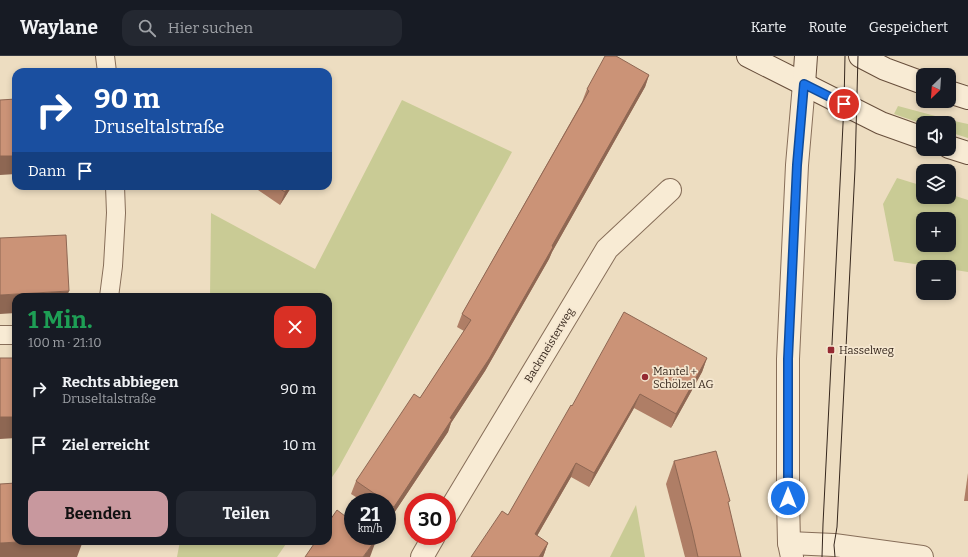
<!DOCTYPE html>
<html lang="de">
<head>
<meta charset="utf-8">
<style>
	body { margin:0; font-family:Bitter,serif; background:#242831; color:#f1f3f6; height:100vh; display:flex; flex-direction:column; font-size:15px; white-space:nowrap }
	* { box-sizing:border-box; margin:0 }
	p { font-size:13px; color:#9ea1a6 }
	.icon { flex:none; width:22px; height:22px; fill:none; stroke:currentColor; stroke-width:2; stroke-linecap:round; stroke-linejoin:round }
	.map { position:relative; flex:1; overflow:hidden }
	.panel { position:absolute; left:12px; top:237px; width:320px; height:252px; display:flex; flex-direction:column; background:#171b24; border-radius:12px; box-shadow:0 2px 6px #0003 }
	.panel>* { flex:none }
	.top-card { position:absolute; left:12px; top:12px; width:320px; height:122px; border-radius:12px; box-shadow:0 2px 6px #0003; background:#1a4fa0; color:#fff; overflow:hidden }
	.needle { width:26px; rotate:205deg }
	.tools { position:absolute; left:916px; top:12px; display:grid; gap:8px }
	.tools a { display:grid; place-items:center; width:40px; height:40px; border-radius:8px; background:#171b24; box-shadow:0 2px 6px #0003; font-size:20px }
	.speed { position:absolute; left:344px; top:437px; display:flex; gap:8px; font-size:20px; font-weight:700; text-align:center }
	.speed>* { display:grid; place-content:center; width:52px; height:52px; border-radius:50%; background:#171b24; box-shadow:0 2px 6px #0003; line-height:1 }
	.speed small { font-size:10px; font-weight:400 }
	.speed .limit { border:6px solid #d22; background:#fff; color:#111 }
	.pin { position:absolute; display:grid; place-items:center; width:34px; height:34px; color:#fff; margin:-17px; border:2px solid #fff; border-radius:50%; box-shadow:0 1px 4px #0007 }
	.me { position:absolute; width:44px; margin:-22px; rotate:0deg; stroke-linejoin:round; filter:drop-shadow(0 0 3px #0008) }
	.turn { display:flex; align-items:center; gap:14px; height:84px; padding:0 16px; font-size:18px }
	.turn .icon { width:52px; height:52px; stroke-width:2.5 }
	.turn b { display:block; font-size:28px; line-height:34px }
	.then { display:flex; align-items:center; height:38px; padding:0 16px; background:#0003; gap:8px; font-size:15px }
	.round { display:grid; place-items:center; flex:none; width:42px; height:42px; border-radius:12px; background:#242831 }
	.overview { display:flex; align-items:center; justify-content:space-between; height:68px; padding:0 16px }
	h1 { font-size:24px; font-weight:700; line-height:30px; color:#1e9e55 }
	.button { display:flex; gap:8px; margin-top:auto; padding:8px 16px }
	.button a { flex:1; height:46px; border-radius:12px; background:#c8989e; color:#111; font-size:16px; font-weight:700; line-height:46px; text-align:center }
	.button a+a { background:#242831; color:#f1f3f6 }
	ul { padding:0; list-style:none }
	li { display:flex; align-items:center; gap:12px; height:56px; padding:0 16px }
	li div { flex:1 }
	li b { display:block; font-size:15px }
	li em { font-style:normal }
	header { display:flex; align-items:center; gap:24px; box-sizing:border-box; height:56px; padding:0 20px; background:#171b24; border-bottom:1px solid #363941 }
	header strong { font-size:19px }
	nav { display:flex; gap:22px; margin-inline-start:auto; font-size:14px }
	.search { width:280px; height:36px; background:#242831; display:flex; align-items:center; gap:10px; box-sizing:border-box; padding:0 14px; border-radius:12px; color:#9ea1a6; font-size:15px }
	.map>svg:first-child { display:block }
</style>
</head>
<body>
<header>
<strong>Waylane</strong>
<div class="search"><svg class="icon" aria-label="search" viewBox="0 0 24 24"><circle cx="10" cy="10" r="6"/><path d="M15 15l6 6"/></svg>Hier suchen</div>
<nav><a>Karte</a><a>Route</a><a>Gespeichert</a></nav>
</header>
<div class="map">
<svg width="968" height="501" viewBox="0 0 968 501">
	<rect width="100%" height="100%" fill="#edddc1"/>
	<!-- green -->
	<g fill="#c9cb95" fill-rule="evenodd">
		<path d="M 402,44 L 512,96 L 339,411 L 328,427 L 328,241 L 210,241 L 211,157 L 315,213 Z"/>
		<path d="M 898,50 L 954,65 L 968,68 L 968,82 L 949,76 L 949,67 L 923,68 L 894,58 Z"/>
		<path d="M 897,122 L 923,130 L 923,141 L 949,141 L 949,138 L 968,144 L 968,216 L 949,213 L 949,211 L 935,211 L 894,205 L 883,148 ZM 923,163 L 949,163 L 949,189 L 923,189 Z"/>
		<path d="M 636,449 L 645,501 L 610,501 Z"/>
		<path d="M 180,485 L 288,485 L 277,501 L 177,501 Z"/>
	</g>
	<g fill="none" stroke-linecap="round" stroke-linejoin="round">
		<!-- service casing -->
		<g stroke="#876e59" stroke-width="20">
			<g id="service">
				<path d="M 105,0 L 107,16"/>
				<path d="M 109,241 L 113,210 L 116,157 L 115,130"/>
				<path d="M 0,279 L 16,279"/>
			</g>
		</g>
		<!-- minor casing -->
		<g stroke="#876e59" stroke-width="24">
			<g id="minor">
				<path d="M 447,459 L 607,193 L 670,134"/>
				<path d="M 789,487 L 834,489 L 922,501"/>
				<path d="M 422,501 L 434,480"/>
				<path d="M 792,501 L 789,487 L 788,442 L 788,303 L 797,109 L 804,28"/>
			</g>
		</g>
		<!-- secondary casing -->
		<g stroke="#684f3c" stroke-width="24">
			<g id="secondary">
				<path d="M 748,0 L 881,67 L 923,82"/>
				<path d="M 860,0 L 885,13 L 923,27"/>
				<path d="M 804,28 L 806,0"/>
				<path d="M 949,36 L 968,42"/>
				<path d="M 949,91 L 968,97"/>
			</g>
		</g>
		<!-- service -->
		<use href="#service" stroke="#f8ebd4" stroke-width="18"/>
		<!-- minor -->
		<use href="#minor" stroke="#f8ebd4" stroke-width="22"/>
		<!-- secondary -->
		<use href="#secondary" stroke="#f8ebd4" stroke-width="22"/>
		<!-- tram -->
		<g stroke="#36271d" stroke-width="1">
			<path d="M 822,501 L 823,468 L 844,48 L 845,0"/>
			<path d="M 835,501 L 834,489 L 837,471 L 855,113 L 858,0"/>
		</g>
	</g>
	<!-- wall -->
	<g fill="#af7e66">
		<path d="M 649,19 L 645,31 L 552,196 L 549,203 L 485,315 L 451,367 L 448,376 L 390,463 L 387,462 L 387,446 L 364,446 L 351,438 L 356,425 L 420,342 L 464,275 L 457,271 L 462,258 L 582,46 L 587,33 Z"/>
		<path d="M 252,130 L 292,130 L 280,149 Z"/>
		<path d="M 707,302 L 702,316 L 671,372 L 634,352 L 589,431 L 571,421 L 537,480 L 548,487 L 543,501 L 471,501 L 508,459 L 572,350 Z"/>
		<path d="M 674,405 L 728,450 L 741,501 L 685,501 L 666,428 Z"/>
		<path d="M 968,417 L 968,445 L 964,445 Z"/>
	</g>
	<!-- shaded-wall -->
	<g fill="#8e6753">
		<path d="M 649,19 L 645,31 L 552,196 L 549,203 L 485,315 L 451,367 L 448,376 L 390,463 L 394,451 L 450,362 Z"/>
		<path d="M 0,100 L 16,100 L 16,118 L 0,119 Z"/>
		<path d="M 289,130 L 292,130 L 280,149 L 285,136 Z"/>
		<path d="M 69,235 L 67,241 L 16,241 L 16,257 L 0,258 L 0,239 Z"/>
		<path d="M 707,302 L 702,316 L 671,372 L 676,358 Z"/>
		<path d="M 640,338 L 634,352 L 589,431 L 594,417 Z"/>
		<path d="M 0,361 L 16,361 L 16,382 L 0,383 Z"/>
		<path d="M 576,407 L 571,421 L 530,492 L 535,478 Z"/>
		<path d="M 377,482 L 370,501 L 363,501 Z"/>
		<path d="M 37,485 L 83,485 L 77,501 L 0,501 L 0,487 Z"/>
		<path d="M 548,487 L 543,501 L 539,501 Z"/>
	</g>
	<!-- building -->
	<g fill="#cb9377" stroke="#8e6753">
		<path d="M 605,0 L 616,0 L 649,19 L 552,190 L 553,191 L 489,303 L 450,362 L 452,363 L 394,451 L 356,425 L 414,338 L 420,342 L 471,264 L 462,258 L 589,35 L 587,33 Z"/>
		<path d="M 16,43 L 16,100 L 0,100 L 0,44 Z"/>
		<path d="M 275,130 L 289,130 L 285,136 Z"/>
		<path d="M 66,179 L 69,235 L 0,239 L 0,182 Z"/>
		<path d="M 624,256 L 707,302 L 676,358 L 640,338 L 594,417 L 576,407 L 535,478 L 548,487 L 539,501 L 471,501 L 502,455 L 508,459 L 571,349 L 572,350 Z"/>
		<rect x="0" y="302" width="16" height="59"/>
		<path d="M 716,395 L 730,445 L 728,446 L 741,501 L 698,501 L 692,474 L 674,405 Z"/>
		<path d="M 16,427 L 16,485 L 37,485 L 0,487 L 0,428 Z"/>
		<path d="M 337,454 L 353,466 L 353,480 L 374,480 L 377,482 L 363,501 L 305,501 L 316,485 L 328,485 L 328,467 Z"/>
	</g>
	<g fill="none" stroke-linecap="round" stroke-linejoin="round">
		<!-- route casing -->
		<g stroke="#114b97" stroke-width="10">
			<path id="route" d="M 788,442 L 788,303 L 797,109 L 804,28 L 844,48"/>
		</g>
		<!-- route -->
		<use href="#route" stroke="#1a73e8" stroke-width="7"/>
	</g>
	<!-- markers -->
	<g fill="#952932" stroke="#f5e7d0" stroke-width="1.5">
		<rect x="827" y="290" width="8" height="8" rx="2"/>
		<circle cx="645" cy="321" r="4"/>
	</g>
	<g text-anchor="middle" stroke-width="3.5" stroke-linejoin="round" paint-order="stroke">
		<!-- street labels -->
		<g font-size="11" fill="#36271d" stroke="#f5e7d0">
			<text transform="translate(549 289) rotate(-59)" y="4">Backmeisterweg</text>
		</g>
		<!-- poi labels -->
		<g font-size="11" fill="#36271d" stroke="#f5e7d0" text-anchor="start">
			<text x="839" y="298">Hasselweg</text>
			<text x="653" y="319">Mantel +<tspan x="653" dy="13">Schölzel AG</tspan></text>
		</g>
	</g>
</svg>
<div class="tools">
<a><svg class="needle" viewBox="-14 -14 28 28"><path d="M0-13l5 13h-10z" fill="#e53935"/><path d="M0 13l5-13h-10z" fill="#9ea1a6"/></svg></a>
<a><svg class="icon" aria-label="sound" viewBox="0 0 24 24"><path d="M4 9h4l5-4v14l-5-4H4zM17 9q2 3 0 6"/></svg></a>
<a><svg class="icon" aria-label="layers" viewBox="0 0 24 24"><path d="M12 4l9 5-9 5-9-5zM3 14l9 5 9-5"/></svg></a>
<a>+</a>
<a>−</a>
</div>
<div class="speed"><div>21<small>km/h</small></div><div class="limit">30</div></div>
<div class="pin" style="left:844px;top:48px;background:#d93025"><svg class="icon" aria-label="arrive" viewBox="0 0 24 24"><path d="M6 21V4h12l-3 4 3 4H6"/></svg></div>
<svg class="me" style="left:788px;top:442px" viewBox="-20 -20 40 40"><circle r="17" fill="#1a73e8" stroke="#fff" stroke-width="3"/><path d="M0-11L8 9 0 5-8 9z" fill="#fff"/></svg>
<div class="top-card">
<div class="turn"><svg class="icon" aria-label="right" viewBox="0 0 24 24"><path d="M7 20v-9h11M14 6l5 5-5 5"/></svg><div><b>90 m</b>Druseltalstraße</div></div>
<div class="then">Dann<svg class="icon" aria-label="arrive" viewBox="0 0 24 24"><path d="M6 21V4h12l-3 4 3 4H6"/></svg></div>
</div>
<section class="panel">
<div class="overview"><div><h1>1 Min.</h1><p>100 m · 21:10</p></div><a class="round" style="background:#d93025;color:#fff"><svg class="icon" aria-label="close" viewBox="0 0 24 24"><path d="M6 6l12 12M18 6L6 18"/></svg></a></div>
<ul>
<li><svg class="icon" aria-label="right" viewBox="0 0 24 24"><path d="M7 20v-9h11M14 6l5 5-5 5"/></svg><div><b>Rechts abbiegen</b><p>Druseltalstraße</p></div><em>90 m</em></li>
<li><svg class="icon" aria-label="arrive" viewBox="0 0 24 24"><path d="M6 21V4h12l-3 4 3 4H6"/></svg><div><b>Ziel erreicht</b></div><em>10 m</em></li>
</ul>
<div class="button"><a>Beenden</a><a>Teilen</a></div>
</section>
</div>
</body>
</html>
